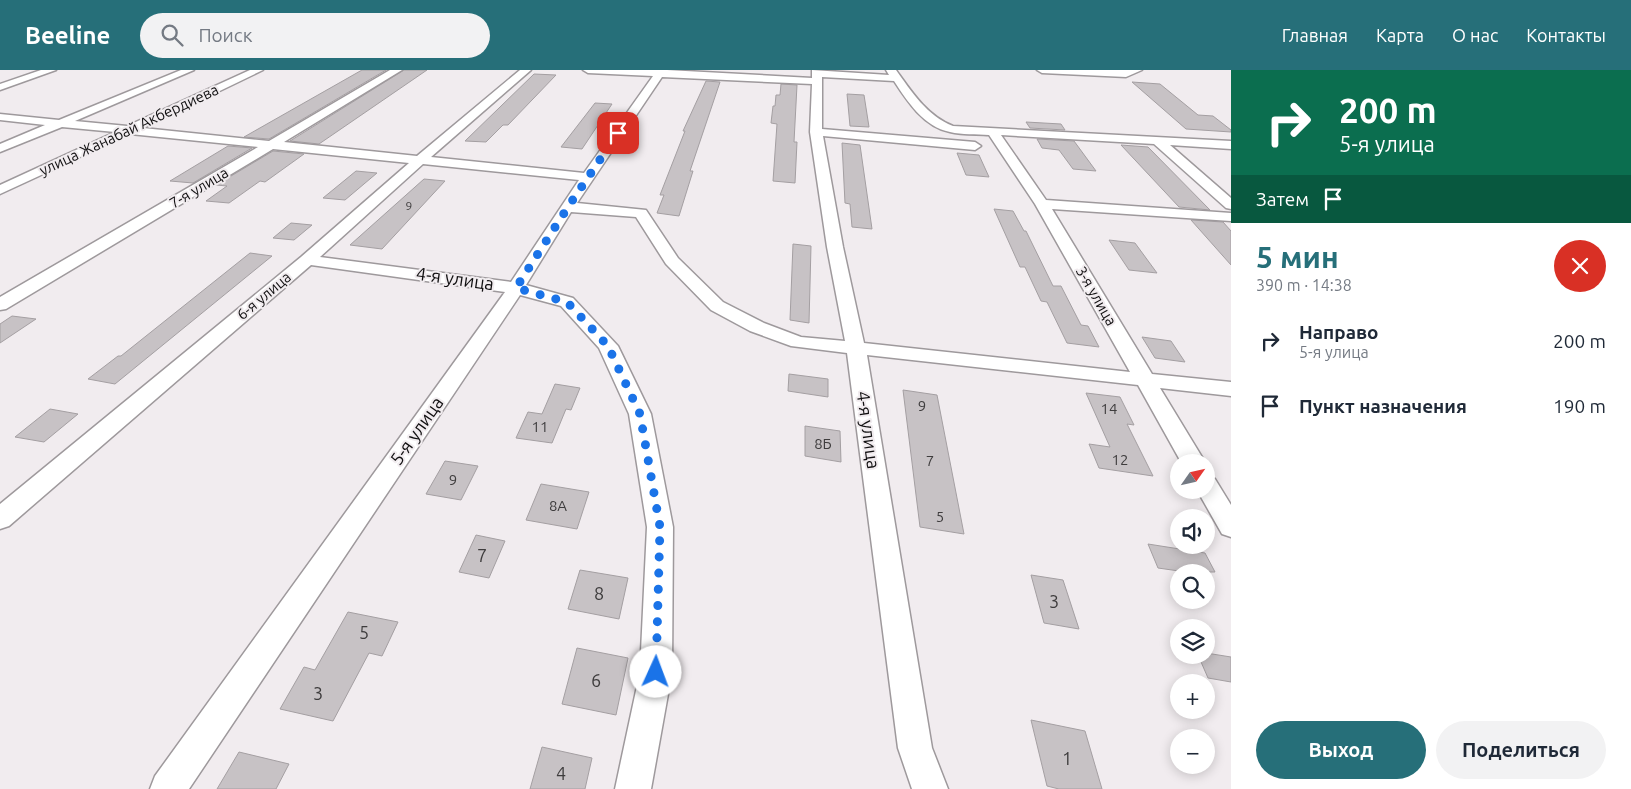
<!DOCTYPE html>
<html lang="ru">
<head>
<meta charset="utf-8">
<style>
	body { margin:0; font-family:Ubuntu,sans-serif; background:#f2f2f3; color:#1f2937; height:100vh; display:flex; flex-direction:column; font-size:19px; white-space:nowrap }
	* { box-sizing:border-box; margin:0 }
	p { font-size:16px; color:#747a83 }
	.icon { flex:none; width:28px; height:28px; fill:none; stroke:currentColor; stroke-width:2; stroke-linecap:round; stroke-linejoin:round }
	.map { position:relative; flex:1; overflow:hidden }
	.sheet { display:flex; flex-direction:column; background:#fff; width:400px }
	.sheet>* { flex:none }
	.hud { background:#0b6e4f; color:#fff; overflow:hidden }
	.needle { width:32px; rotate:56deg }
	.tools { position:absolute; left:1170px; top:384px; display:grid; gap:10px }
	.tools a { display:grid; place-items:center; width:45px; height:45px; border-radius:50%; background:#fff; box-shadow:0 2px 12px #0003; font-size:25px }
	.pin { position:absolute; display:grid; place-items:center; width:42px; height:42px; color:#fff; margin:-21px; border-radius:10px; box-shadow:0 2px 8px #0006 }
	.me { position:absolute; width:55px; margin:-28px; rotate:2deg; stroke-linejoin:round; filter:drop-shadow(0 0 4px #0008) }
	.turn { display:flex; align-items:center; gap:18px; height:105px; padding:0 25px; font-size:22px }
	.turn .icon { width:65px; height:65px; stroke-width:2.5 }
	.turn b { display:block; font-size:35px; line-height:42px }
	.then { display:flex; align-items:center; height:48px; padding:0 25px; background:#0003; gap:10px; font-size:19px }
	.round { display:grid; place-items:center; flex:none; width:52px; height:52px; border-radius:26px; background:#f2f2f3 }
	.summary { display:flex; align-items:center; justify-content:space-between; height:85px; padding:0 25px }
	h1 { font-size:30px; font-weight:600; line-height:38px; color:#266f79 }
	.button { display:flex; gap:10px; margin-top:auto; padding:10px 25px }
	.button a { flex:1; height:58px; border-radius:30px; background:#266f79; color:#fff; font-size:20px; font-weight:600; line-height:58px; text-align:center }
	.button a+a { background:#f2f2f3; color:#1f2937 }
	ul { padding:0; list-style:none }
	li { display:flex; align-items:center; gap:15px; height:65px; padding:0 25px }
	li div { flex:1 }
	li b { display:block; font-size:19px }
	li em { font-style:normal }
	header { display:flex; align-items:center; gap:30px; box-sizing:border-box; height:70px; padding:0 25px; background:#266f79; color:#fff }
	header strong { font-size:24px }
	nav { display:flex; gap:28px; margin-inline-start:auto; font-size:18px }
	.search { width:350px; height:45px; background:#f2f2f3; display:flex; align-items:center; gap:12px; box-sizing:border-box; padding:0 18px; border-radius:28px; color:#747a83; font-size:19px }
	main { display:flex; flex:1; min-height:0 }
	.map>svg:first-child { display:block }
</style>
</head>
<body>
<header>
<strong>Beeline</strong>
<div class="search"><svg class="icon" aria-label="search" viewBox="0 0 24 24"><circle cx="10" cy="10" r="6"/><path d="M15 15l6 6"/></svg>Поиск</div>
<nav><a>Главная</a><a>Карта</a><a>О нас</a><a>Контакты</a></nav>
</header>
<main>
<div class="map">
<svg width="1231" height="719" viewBox="0 0 1231 719">
	<rect width="100%" height="100%" fill="#f1ecef"/>
	<!-- building -->
	<g fill="#c7c2c5" stroke="#a49fa2">
		<path d="M 362,0 L 386,0 L 269,69 L 244,67 Z"/>
		<path d="M 404,0 L 427,0 L 319,74 L 290,71 Z"/>
		<path d="M 534,4 L 556,5 L 508,55 L 503,55 L 486,72 L 465,71 Z"/>
		<path d="M 706,11 L 720,12 L 690,101 L 693,101 L 679,146 L 657,143 L 664,125 L 660,125 L 685,61 L 683,61 Z"/>
		<path d="M 1132,12 L 1160,14 L 1198,45 L 1213,46 L 1231,60 L 1231,62 L 1186,59 Z"/>
		<path d="M 781,14 L 797,15 L 794,72 L 797,72 L 795,113 L 773,111 L 777,54 L 771,53 L 773,36 L 775,36 L 776,25 L 780,25 Z"/>
		<path d="M 847,24 L 864,25 L 869,57 L 850,56 Z"/>
		<path d="M 595,33 L 612,34 L 582,79 L 561,77 Z"/>
		<path d="M 1026,52 L 1061,54 L 1065,60 L 1030,58 Z"/>
		<path d="M 1037,69 L 1074,71 L 1096,101 L 1073,99 L 1059,80 L 1042,78 Z"/>
		<path d="M 842,73 L 860,75 L 872,159 L 852,157 L 850,134 L 845,133 Z"/>
		<path d="M 1121,75 L 1148,77 L 1210,140 L 1179,137 Z"/>
		<path d="M 228,76 L 252,78 L 193,113 L 170,111 Z"/>
		<path d="M 273,81 L 304,84 L 265,112 L 260,111 L 229,133 L 206,131 L 227,116 L 216,115 Z"/>
		<path d="M 957,83 L 979,85 L 989,107 L 966,105 Z"/>
		<path d="M 356,101 L 377,103 L 345,130 L 323,128 Z"/>
		<path d="M 424,109 L 445,111 L 382,179 L 350,175 Z"/>
		<path d="M 994,139 L 1013,141 L 1024,161 L 1026,161 L 1053,216 L 1061,216 L 1081,255 L 1088,256 L 1099,277 L 1067,273 L 1047,232 L 1041,231 L 1025,197 L 1020,197 Z"/>
		<path d="M 1191,150 L 1223,152 L 1231,161 L 1231,195 Z"/>
		<path d="M 291,153 L 312,155 L 294,170 L 273,168 Z"/>
		<path d="M 1109,170 L 1135,173 L 1157,203 L 1129,200 Z"/>
		<path d="M 793,174 L 811,176 L 809,253 L 790,250 Z"/>
		<path d="M 250,183 L 272,186 L 115,314 L 88,309 L 118,286 L 121,286 Z"/>
		<path d="M 12,246 L 36,249 L 0,273 L 0,254 Z"/>
		<path d="M 1142,267 L 1171,271 L 1185,292 L 1155,288 Z"/>
		<path d="M 789,304 L 828,309 L 828,327 L 788,321 Z"/>
		<path d="M 555,314 L 580,318 L 571,340 L 566,339 L 552,373 L 516,368 L 528,342 L 542,344 Z"/>
		<path d="M 903,320 L 937,325 L 964,464 L 920,457 Z"/>
		<path d="M 1086,323 L 1120,327 L 1134,355 L 1127,354 L 1153,406 L 1099,398 L 1089,374 L 1110,377 Z"/>
		<path d="M 50,339 L 78,344 L 44,372 L 15,367 Z"/>
		<path d="M 805,356 L 840,361 L 841,392 L 805,386 Z"/>
		<path d="M 445,391 L 478,396 L 461,430 L 426,424 Z"/>
		<path d="M 541,414 L 589,422 L 577,459 L 526,450 Z"/>
		<path d="M 476,465 L 505,471 L 489,508 L 459,502 Z"/>
		<path d="M 1148,474 L 1205,483 L 1215,502 L 1186,502 L 1158,498 Z"/>
		<path d="M 580,500 L 628,508 L 619,549 L 568,539 Z"/>
		<path d="M 1031,505 L 1063,510 L 1079,559 L 1044,553 Z"/>
		<path d="M 348,542 L 398,552 L 382,586 L 369,583 L 333,651 L 280,639 L 304,597 L 315,600 Z"/>
		<path d="M 577,578 L 628,588 L 616,645 L 562,634 Z"/>
		<path d="M 1206,583 L 1231,587 L 1231,612 L 1208,608 L 1198,585 L 1206,585 Z"/>
		<path d="M 1031,650 L 1085,661 L 1102,719 L 1059,719 L 1047,716 Z"/>
		<path d="M 542,677 L 592,688 L 585,719 L 530,719 Z"/>
		<path d="M 239,682 L 289,694 L 276,719 L 217,719 Z"/>
	</g>
	<g fill="none" stroke-linecap="round" stroke-linejoin="round">
		<!-- minor casing -->
		<g stroke="#9e999c" stroke-width="3">
			<g id="minor">
				<path d="M 41,0 L 56,0 L 0,20 L 0,14 Z"/>
				<path d="M 181,0 L 194,0 L 75,51 L 127,56 L 250,0 L 263,0 L 143,58 L 269,71 L 390,0 L 402,0 L 284,72 L 417,86 L 520,0 L 531,0 L 431,87 L 584,103 L 653,6 L 588,3 L 583,0 L 667,0 L 812,8 L 812,0 L 889,5 L 886,0 L 896,0 C 911,21 927,46 953,56 L 1231,71 L 1231,79 L 1170,75 L 1231,128 L 1231,139 L 1226,138 L 1154,74 L 1001,65 L 1046,130 L 1231,143 L 1231,151 L 1052,139 L 1152,304 L 1231,312 L 1231,326 L 1160,318 L 1205,392 L 1181,392 L 1138,315 L 867,285 L 932,678 L 948,719 L 912,719 L 898,678 L 847,283 L 791,276 L 750,261 L 711,240 L 666,194 L 636,147 L 571,142 L 526,215 L 573,228 L 618,276 L 651,344 L 673,457 L 672,602 L 651,719 L 615,719 L 640,602 L 647,457 L 629,344 L 599,278 L 561,236 L 520,225 L 189,719 L 150,719 L 155,706 L 505,222 L 311,195 L 9,456 L 0,459 L 0,434 L 301,187 L 409,93 L 273,79 L 6,239 L 0,240 L 0,227 L 258,77 L 130,64 L 0,124 L 0,115 L 115,62 L 62,57 L 0,82 L 0,74 L 45,55 L 0,50 L 0,44 L 59,50 ZM 662,7 L 812,14 L 810,62 L 827,177 L 845,271 L 801,267 L 764,253 L 723,232 L 678,188 L 646,140 L 577,133 ZM 822,7 L 894,11 C 907,31 924,57 950,62 C 962,65 976,64 989,65 L 1035,134 L 1130,302 L 864,273 L 843,177 L 823,66 L 975,80 L 981,76 L 975,72 L 822,59 ZM 423,94 L 579,110 L 511,212 L 320,187 Z"/>
				<path d="M 1037,0 L 1142,0 L 1126,7 L 1042,3 Z"/>
				<path d="M 1206,406 L 1215,409 L 1231,435 L 1231,467 L 1222,464 L 1197,420 L 1206,420 Z"/>
			</g>
		</g>
		<!-- minor -->
		<use href="#minor" fill="#fff" fill-rule="evenodd"/>
	</g>
	<g fill="none" stroke-linecap="round" stroke-linejoin="round">
		<!-- route -->
		<path stroke="#1a73e8" stroke-width="9" stroke-dasharray="0 16.2" d="M 618,63 L 568,137 L 516,218 L 567,232 L 608,276 L 640,344 L 660,457 L 656,602"/>
	</g>
	<g text-anchor="middle" stroke-width="4" stroke-linejoin="round" paint-order="stroke">
		<!-- far-number labels -->
		<g font-size="12" fill="#3e3c3d">
			<text x="409" y="140">9</text>
		</g>
		<!-- far-street labels -->
		<g font-size="15" fill="#100f10" stroke="#f1ecef">
			<text transform="translate(129 60) rotate(-25)" y="5">улица Жанабай Акбердиева</text>
			<text transform="translate(199 118) rotate(-31)" y="5">7-я улица</text>
			<text transform="translate(264 226) rotate(-40)" y="5">6-я улица</text>
			<text transform="translate(1096 226) rotate(60)" y="5">3-я улица</text>
		</g>
		<!-- number labels -->
		<g font-size="15" fill="#3e3c3d">
			<text x="922" y="341">9</text>
			<text x="1109" y="344">14</text>
			<text x="540" y="362">11</text>
			<text x="823" y="379">8Б</text>
			<text x="1120" y="395">12</text>
			<text x="930" y="396">7</text>
			<text x="453" y="415">9</text>
			<text x="558" y="441">8А</text>
			<text x="940" y="452">5</text>
		</g>
		<!-- street labels -->
		<g font-size="18" fill="#100f10" stroke="#f1ecef">
			<text transform="translate(455 209) rotate(8)" y="6">4-я улица</text>
			<text transform="translate(868 360) rotate(82)" y="6">4-я улица</text>
			<text transform="translate(417 361) rotate(-55)" y="6">5-я улица</text>
		</g>
		<!-- near-number labels -->
		<g font-size="18" fill="#3e3c3d">
			<text x="482" y="492">7</text>
			<text x="599" y="530">8</text>
			<text x="1054" y="538">3</text>
			<text x="364" y="569">5</text>
			<text x="596" y="617">6</text>
			<text x="318" y="630">3</text>
			<text x="1067" y="695">1</text>
			<text x="561" y="710">4</text>
		</g>
	</g>
</svg>
<div class="tools">
<a><svg class="needle" viewBox="-14 -14 28 28"><path d="M0-13l5 13h-10z" fill="#e53935"/><path d="M0 13l5-13h-10z" fill="#747a83"/></svg></a>
<a><svg class="icon" aria-label="sound" viewBox="0 0 24 24"><path d="M4 9h4l5-4v14l-5-4H4zM17 9q2 3 0 6"/></svg></a>
<a><svg class="icon" aria-label="search" viewBox="0 0 24 24"><circle cx="10" cy="10" r="6"/><path d="M15 15l6 6"/></svg></a>
<a><svg class="icon" aria-label="layers" viewBox="0 0 24 24"><path d="M12 4l9 5-9 5-9-5zM3 14l9 5 9-5"/></svg></a>
<a>+</a>
<a>−</a>
</div>
<div class="pin" style="left:618px;top:63px;background:#d93025"><svg class="icon" aria-label="arrive" viewBox="0 0 24 24"><path d="M6 21V4h12l-3 4 3 4H6"/></svg></div>
<svg class="me" style="left:656px;top:602px" viewBox="-20 -20 40 40"><circle r="19" fill="#fff"/><path d="M0-13L10 11 0 6-10 11z" fill="#1a73e8"/></svg>
</div>
<section class="sheet">
<div class="hud">
<div class="turn"><svg class="icon" aria-label="right" viewBox="0 0 24 24"><path d="M7 20v-9h11M14 6l5 5-5 5"/></svg><div><b>200 m</b>5-я улица</div></div>
<div class="then">Затем<svg class="icon" aria-label="arrive" viewBox="0 0 24 24"><path d="M6 21V4h12l-3 4 3 4H6"/></svg></div>
</div>
<div class="summary"><div><h1>5 мин</h1><p>390 m · 14:38</p></div><a class="round" style="background:#d93025;color:#fff"><svg class="icon" aria-label="close" viewBox="0 0 24 24"><path d="M6 6l12 12M18 6L6 18"/></svg></a></div>
<ul>
<li><svg class="icon" aria-label="right" viewBox="0 0 24 24"><path d="M7 20v-9h11M14 6l5 5-5 5"/></svg><div><b>Направо</b><p>5-я улица</p></div><em>200 m</em></li>
<li><svg class="icon" aria-label="arrive" viewBox="0 0 24 24"><path d="M6 21V4h12l-3 4 3 4H6"/></svg><div><b>Пункт назначения</b></div><em>190 m</em></li>
</ul>
<div class="button"><a>Выход</a><a>Поделиться</a></div>
</section>
</main>
</body>
</html>
